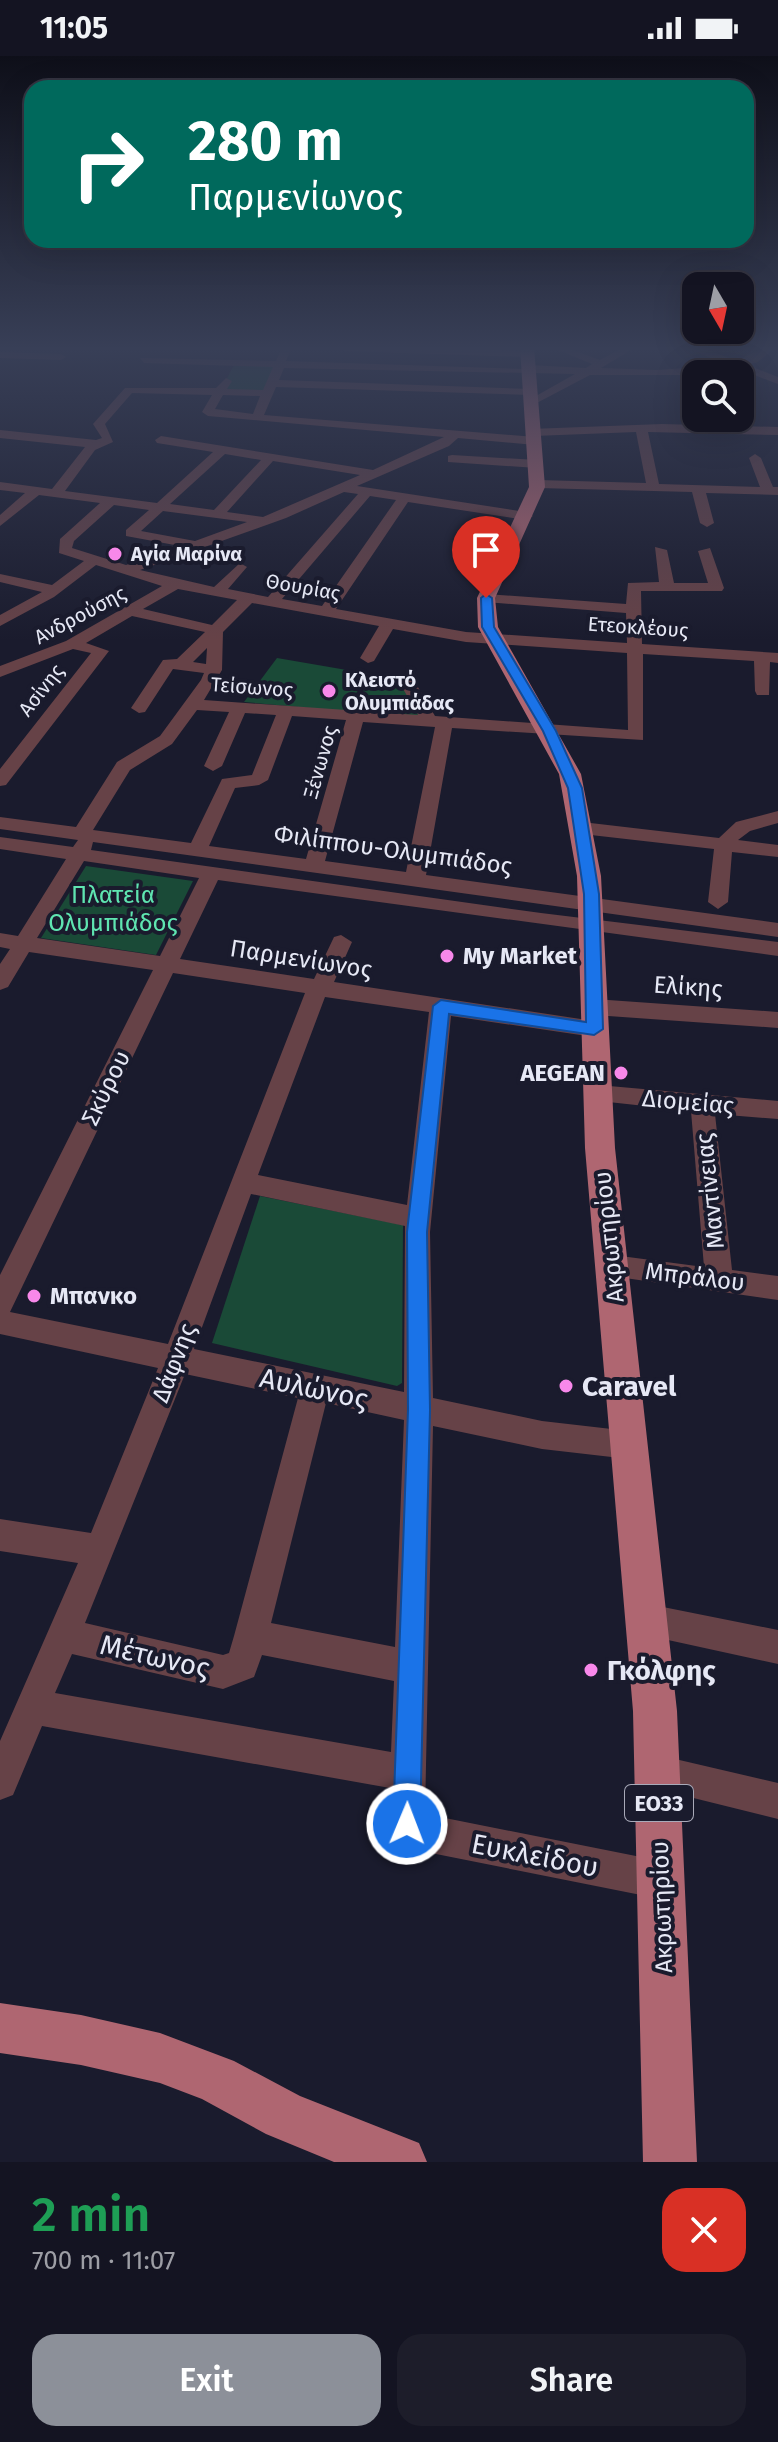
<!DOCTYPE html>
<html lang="en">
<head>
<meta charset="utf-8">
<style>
	body { margin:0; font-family:"Fira Sans",sans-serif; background:#1d1d2a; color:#f1f3f6; height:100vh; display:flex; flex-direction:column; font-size:30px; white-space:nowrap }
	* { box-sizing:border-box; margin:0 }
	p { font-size:26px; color:#9d9ea5 }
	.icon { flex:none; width:44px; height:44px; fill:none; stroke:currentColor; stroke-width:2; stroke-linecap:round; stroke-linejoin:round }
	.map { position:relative; height:2106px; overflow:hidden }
	.panel { display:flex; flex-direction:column; background:#141422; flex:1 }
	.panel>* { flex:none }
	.top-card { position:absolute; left:24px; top:24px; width:730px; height:168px; border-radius:24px; box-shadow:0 8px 32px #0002,0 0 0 2px #333340; background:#00695c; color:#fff; overflow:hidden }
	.needle { width:52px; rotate:171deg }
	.tools { position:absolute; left:682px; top:216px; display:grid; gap:16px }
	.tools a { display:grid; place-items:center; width:72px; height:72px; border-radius:16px; background:#141422; box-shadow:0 8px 32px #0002,0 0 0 2px #333340; font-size:40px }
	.pin { position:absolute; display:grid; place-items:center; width:68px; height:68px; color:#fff; margin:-82px -34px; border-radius:50% 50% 50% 0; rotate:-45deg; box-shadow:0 0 8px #0007 }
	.pin .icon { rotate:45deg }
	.me { position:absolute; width:88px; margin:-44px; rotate:1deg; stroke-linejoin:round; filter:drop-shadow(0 0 6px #0008) }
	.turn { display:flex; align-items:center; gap:28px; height:168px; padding:0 32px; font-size:36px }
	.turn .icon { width:104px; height:104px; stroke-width:2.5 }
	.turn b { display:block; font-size:56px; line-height:68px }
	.round { display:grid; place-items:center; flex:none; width:84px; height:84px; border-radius:24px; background:#1d1d2a }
	.head { display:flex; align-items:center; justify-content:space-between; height:136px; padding:0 32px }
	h1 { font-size:48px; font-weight:600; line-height:60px; color:#1e9e55 }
	.cta { display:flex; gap:16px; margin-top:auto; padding:16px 32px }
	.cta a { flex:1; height:92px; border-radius:24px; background:#8c9099; color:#fff; font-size:32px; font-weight:600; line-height:92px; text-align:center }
	.cta a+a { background:#1d1d2a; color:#f1f3f6 }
	.status { display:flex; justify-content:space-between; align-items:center; height:56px; padding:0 40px; background:#141422; direction:ltr }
	.status svg { height:22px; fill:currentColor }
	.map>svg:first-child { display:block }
</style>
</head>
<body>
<div class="status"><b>11:05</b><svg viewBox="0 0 49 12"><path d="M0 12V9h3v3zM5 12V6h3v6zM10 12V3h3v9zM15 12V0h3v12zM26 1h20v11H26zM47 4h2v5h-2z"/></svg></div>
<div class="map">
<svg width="778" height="2106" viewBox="0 0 778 2106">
	<rect width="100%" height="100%" fill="#1a1b2d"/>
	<!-- green -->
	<g fill="#1a4a37">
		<path d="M 235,307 L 280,308 L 267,337 L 220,336 Z"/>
		<path d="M 277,602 L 399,623 L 420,662 L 244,646 Z"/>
		<path d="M 86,810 L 193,825 L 156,899 L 41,882 Z"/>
		<path d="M 260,1140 L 403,1169 L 402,1327 L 397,1330 L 212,1287 Z"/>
	</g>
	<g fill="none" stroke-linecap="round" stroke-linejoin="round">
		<!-- minor -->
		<g fill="#664247" fill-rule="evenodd">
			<path d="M 282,291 L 292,291 L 286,305 L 524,313 L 529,309 L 586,312 L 592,308 L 551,291 L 565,291 L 600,304 L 624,291 L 636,291 L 601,312 L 657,314 L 726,309 L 686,291 L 700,291 L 737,305 L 765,291 L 776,291 L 758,306 L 747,309 L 778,321 L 778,328 L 736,312 L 694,319 L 590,319 L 531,350 L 527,345 L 575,318 L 284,312 L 279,324 L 530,333 L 536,336 L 530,339 L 276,331 L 264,359 L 535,381 L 541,385 L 535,389 L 458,382 L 449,390 L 357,430 L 526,456 L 533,460 L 526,464 L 408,446 L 336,553 L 466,576 L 627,587 L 626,557 L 486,546 L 479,542 L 486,538 L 626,548 L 628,527 L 659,526 L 655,491 L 667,494 L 674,527 L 708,527 L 698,495 L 710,492 L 724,532 L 722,535 L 641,535 L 642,588 L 778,597 L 778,607 L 770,606 L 769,639 L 757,639 L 755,635 L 754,605 L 643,598 L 643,684 L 452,672 L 426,819 L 778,867 L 778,881 L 93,786 L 91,794 L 541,857 L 778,886 L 778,900 L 218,824 L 180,903 L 314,923 L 334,881 L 341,879 L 352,886 L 334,926 L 594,965 L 605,973 L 594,981 L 451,960 L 430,1176 L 433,1342 L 542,1365 L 629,1375 L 640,1379 L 644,1389 L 640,1399 L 629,1403 L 542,1393 L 433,1370 L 425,1758 L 661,1805 L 674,1811 L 680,1824 L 674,1837 L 661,1843 L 426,1796 L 394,1781 L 389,1768 L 390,1732 L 42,1670 L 13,1739 L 0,1744 L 0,1685 L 78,1507 L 0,1495 L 0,1463 L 91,1477 L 158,1312 L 0,1278 L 0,1219 L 153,914 L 29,896 L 8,931 L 0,934 L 0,908 L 10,893 L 0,891 L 0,877 L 18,880 L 66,803 L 0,793 L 0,781 L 73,791 L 78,784 L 0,773 L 0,761 L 76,771 L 117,706 L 160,680 L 201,624 L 204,617 L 173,613 L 145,656 L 139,657 L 131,652 L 163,604 L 177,603 L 205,576 L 132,560 L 86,587 L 109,595 L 6,729 L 0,730 L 0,713 L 91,597 L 73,593 L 0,621 L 0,610 L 66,585 L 162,530 L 96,509 L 54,541 L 0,570 L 0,559 L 42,536 L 0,526 L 0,518 L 52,529 L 84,505 L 59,497 L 60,483 L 100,447 L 39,439 L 0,470 L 0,459 L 25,437 L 0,434 L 0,426 L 52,433 L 85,391 L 0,382 L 0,374 L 96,384 L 102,382 L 93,368 L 125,332 L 216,332 L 226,322 L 232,325 L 227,333 L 263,334 L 273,311 L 144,307 L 140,302 L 276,305 ZM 132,337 L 212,339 L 202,356 L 208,360 L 444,381 L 373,414 L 161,380 L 155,384 L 157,387 L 213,396 L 157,447 L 65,435 L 95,394 L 113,386 L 105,368 ZM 223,339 L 260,340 L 253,358 L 215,353 ZM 225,398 L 261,404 L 214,454 L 170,448 ZM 273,405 L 360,419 L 263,461 L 227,456 ZM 344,436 L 358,438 L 268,541 L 228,533 L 247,511 L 240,507 L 214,531 L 140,514 L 286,462 ZM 370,440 L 396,444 L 322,550 L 282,543 ZM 114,449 L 149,454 L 126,474 L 126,480 L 180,490 L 126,509 L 72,492 L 74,485 ZM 163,455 L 247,466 L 195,485 L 141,475 ZM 178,533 L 237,544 L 212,569 L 143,553 ZM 252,547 L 379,570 L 360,602 L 368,607 L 374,605 L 393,573 L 466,586 L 627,597 L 628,674 L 435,660 L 412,621 L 406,619 L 398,624 L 418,659 L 204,644 L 222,614 L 223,576 ZM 207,592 L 206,608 L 193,606 ZM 197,654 L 229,656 L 204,710 L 213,715 L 222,710 L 245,657 L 276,659 L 252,719 L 222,723 L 191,787 L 93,774 L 130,714 L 172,688 ZM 292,660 L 346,664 L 306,803 L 209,790 L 235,732 L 259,729 L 268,724 ZM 363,666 L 435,671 L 406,816 L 325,805 ZM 84,805 L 199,822 L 160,900 L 37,882 ZM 173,917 L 305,937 L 168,1288 L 10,1256 ZM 325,941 L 429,956 L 407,1149 L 258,1119 ZM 251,1138 L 405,1170 L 404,1336 L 194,1293 ZM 185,1318 L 298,1342 L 234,1580 L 229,1597 L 223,1599 L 85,1567 ZM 326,1347 L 404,1364 L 395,1591 L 271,1567 ZM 72,1598 L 223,1633 L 254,1621 L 262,1599 L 394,1625 L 391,1696 L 55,1637 Z"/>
			<path d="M 400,291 L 528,295 L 533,298 L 528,301 L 344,295 L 339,292 Z"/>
			<path d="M 0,296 L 61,298 L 66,301 L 61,304 L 0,302 Z"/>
			<path d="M 662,368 L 778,371 L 778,379 L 648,376 L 659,428 L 760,431 L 749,402 L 755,398 L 761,402 L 773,431 L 778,431 L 778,439 L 706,437 L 714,467 L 707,471 L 700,467 L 692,436 L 538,432 L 532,428 L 538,424 L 646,427 L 636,376 L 534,380 L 530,379 L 530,373 Z"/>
			<path d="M 452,399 L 537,404 L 543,408 L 537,412 L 448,406 L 448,400 Z"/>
			<path d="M 778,755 L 778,767 L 750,775 L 738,784 L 778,789 L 778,801 L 732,796 L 728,846 L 718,853 L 708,846 L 714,793 L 582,778 L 572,772 L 582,766 L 719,782 L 736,766 Z"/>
			<path d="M 594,943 L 778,956 L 778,972 L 594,959 L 583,951 Z"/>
			<path d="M 598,1029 L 778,1045 L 778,1063 L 715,1058 L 732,1214 L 778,1220 L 778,1244 L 604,1219 L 600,1211 L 604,1203 L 613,1199 L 704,1211 L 691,1055 L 590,1044 L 586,1038 L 590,1032 Z"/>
			<path d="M 648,1548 L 778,1574 L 778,1608 L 636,1577 L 631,1565 L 636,1553 Z"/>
			<path d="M 658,1699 L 778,1727 L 778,1763 L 645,1730 L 640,1717 L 645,1704 Z"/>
		</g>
		<!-- major -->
		<g fill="#af6671" fill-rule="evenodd">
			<path d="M 520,291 L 534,291 L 545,431 L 495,542 L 498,571 L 581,718 L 601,820 L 615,1092 L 677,1655 L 697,2106 L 643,2106 L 633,1655 L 585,1092 L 577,820 L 559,718 L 478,571 L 477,542 L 529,431 Z"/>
			<path d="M 0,1947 L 81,1959 L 160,1977 L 234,2005 L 300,2040 L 419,2087 L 427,2106 L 334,2106 L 266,2078 L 202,2043 L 160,2027 L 81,2009 L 0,1997 Z"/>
		</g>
	</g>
	<!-- sky -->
	<linearGradient id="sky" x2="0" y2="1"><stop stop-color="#0e0f19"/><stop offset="0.5" stop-color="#383f57"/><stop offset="1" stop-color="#383f57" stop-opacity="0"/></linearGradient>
	<rect width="778" height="585" fill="url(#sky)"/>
	<!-- route -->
	<path fill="#1a73e8" stroke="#114b97" stroke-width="2" d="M 486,538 L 492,542 L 494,571 L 556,675 L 582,732 L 599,838 L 603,973 L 594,979 L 449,958 L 427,1176 L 430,1354 L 420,1768 L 416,1777 L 407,1781 L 397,1777 L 393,1768 L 408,1354 L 407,1176 L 433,950 L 441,944 L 586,966 L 584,838 L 568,732 L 543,675 L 482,571 L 481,542 Z"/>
	<!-- markers -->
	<g fill="#f888ea" stroke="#1a1b2d" stroke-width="3">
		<circle cx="115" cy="498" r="8"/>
		<circle cx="329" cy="635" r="8"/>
		<circle cx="447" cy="900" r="8"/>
		<circle cx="621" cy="1017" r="8"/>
		<circle cx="34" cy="1240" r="8"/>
		<circle cx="566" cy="1330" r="8"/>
		<circle cx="591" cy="1614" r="8"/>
	</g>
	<g text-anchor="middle" stroke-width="8" stroke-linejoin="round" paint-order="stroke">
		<!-- far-poi labels -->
		<g font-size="20" font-weight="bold" fill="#e6e8f5" stroke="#1a1b2d" text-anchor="start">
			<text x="131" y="505">Αγία Μαρίνα</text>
			<text x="345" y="631">Κλειστό<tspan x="345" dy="23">Ολυμπιάδας</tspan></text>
		</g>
		<!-- far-street labels -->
		<g font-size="20" fill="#e6e8f5" stroke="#1a1b2d">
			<text transform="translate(303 531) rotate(10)" y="7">Θουρίας</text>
			<text transform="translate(80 559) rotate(-28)" y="7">Ανδρούσης</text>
			<text transform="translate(638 571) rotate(4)" y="7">Ετεοκλέους</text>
			<text transform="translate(252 631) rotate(4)" y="7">Τείσωνος</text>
			<text transform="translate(41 634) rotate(-52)" y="7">Ασίνης</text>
			<text transform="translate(320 706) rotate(-74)" y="7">Ξένωνος</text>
		</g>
		<!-- shield labels -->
		<rect fill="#1a1b2d" stroke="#a9aab9" stroke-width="2" x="625" y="1729" width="68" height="36" rx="6"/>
		<g font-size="22" font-weight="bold" fill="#e6e8f5">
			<text x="659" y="1755">ΕΟ33</text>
		</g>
		<!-- street labels -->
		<g font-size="24" fill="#e6e8f5" stroke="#1a1b2d">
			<text transform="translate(393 794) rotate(8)" y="8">Φιλίππου-Ολυμπιάδος</text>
			<text transform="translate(301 903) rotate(9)" y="8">Παρμενίωνος</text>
			<text transform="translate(688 931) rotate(4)" y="8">Ελίκης</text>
			<text transform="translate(106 1032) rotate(-64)" y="8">Σκύρου</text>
			<text transform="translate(688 1046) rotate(5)" y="8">Διομείας</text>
			<text transform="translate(710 1135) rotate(-96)" y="8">Μαντίνειας</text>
			<text transform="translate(609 1181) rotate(-96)" y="8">Ακρωτηρίου</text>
			<text transform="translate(695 1221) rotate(7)" y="8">Μπράλου</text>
			<text transform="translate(174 1307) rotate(-69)" y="8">Δάφνης</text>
			<text transform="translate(662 1851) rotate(-92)" y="8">Ακρωτηρίου</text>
		</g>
		<!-- park labels -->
		<g font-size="24" fill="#5fe5b1" stroke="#1a1b2d">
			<text x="113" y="847">Πλατεία<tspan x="113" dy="28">Ολυμπιάδος</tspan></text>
		</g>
		<!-- poi labels -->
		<g font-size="24" font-weight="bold" fill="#e6e8f5" stroke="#1a1b2d" text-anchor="start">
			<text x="463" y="908">My Market</text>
			<text x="605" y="1025" text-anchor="end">AEGEAN</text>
			<text x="50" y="1248">Μπανκο</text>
		</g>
		<!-- near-poi labels -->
		<g font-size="28" font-weight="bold" fill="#e6e8f5" stroke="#1a1b2d" text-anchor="start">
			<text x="582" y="1340">Caravel</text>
			<text x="607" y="1624">Γκόλφης</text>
		</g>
		<!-- near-street labels -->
		<g font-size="28" fill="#e6e8f5" stroke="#1a1b2d">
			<text transform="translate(314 1332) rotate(12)" y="10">Αυλώνος</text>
			<text transform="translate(155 1600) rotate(13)" y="10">Μέτωνος</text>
			<text transform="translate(535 1799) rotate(11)" y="10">Ευκλείδου</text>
		</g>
	</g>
</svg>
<div class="tools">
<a><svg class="needle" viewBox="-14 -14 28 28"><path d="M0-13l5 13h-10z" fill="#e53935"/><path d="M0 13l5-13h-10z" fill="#9d9ea5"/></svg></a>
<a><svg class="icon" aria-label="search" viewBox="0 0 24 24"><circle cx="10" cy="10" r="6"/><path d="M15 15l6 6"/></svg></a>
</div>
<div class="pin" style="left:486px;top:542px;background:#d93025"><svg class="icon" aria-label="arrive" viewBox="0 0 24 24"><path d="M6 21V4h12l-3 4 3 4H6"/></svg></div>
<svg class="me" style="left:407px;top:1768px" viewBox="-20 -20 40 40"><circle r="17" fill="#1a73e8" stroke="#fff" stroke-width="3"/><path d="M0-11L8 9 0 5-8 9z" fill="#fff"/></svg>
<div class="top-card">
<div class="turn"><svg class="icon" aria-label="right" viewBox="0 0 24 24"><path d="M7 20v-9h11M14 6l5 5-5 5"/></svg><div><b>280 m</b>Παρμενίωνος</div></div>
</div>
</div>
<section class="panel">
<div class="head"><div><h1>2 min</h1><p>700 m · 11:07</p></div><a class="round" style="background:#d93025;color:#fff"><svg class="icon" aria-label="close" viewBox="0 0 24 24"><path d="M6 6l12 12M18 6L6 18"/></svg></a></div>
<div class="cta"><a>Exit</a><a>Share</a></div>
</section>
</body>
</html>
